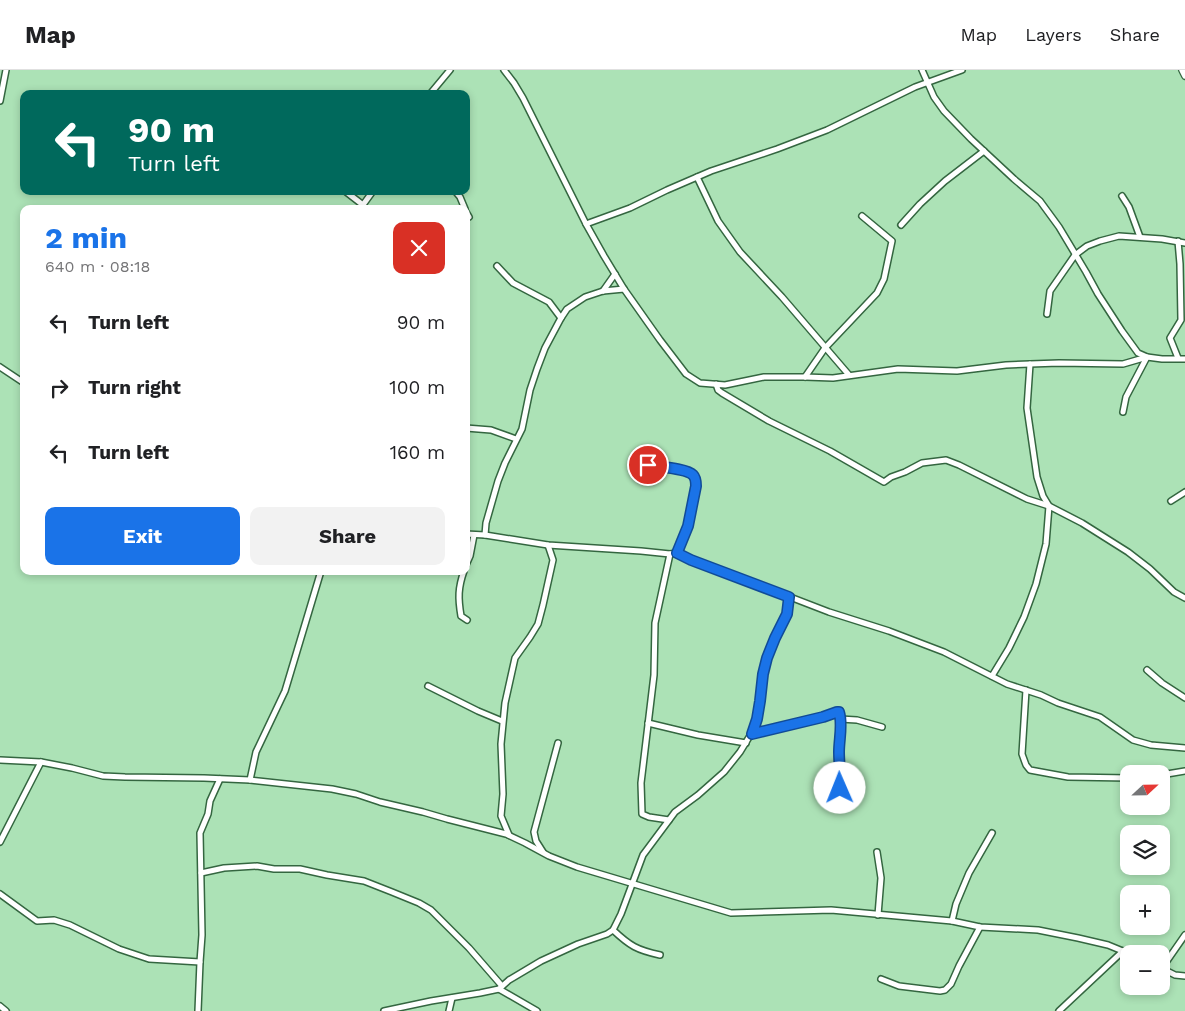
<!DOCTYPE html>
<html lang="en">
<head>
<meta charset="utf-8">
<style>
	body { margin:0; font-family:"Work Sans",sans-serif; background:#f2f2f2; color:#202124; height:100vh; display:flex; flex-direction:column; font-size:19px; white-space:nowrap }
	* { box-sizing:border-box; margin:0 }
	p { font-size:16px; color:#757577 }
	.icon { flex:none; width:28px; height:28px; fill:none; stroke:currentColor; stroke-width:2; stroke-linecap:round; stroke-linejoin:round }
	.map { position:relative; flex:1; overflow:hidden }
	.sheet { position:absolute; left:20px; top:135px; width:450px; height:370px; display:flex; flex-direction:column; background:#fff; border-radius:10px; box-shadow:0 2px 8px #0003 }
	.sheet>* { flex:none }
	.top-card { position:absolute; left:20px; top:20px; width:450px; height:105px; border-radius:10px; box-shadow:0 2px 8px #0003; background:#00695c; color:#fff; overflow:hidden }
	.needle { width:32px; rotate:68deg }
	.buttons { position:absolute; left:1120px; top:695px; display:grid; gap:10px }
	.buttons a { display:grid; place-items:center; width:50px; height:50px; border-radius:10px; background:#fff; box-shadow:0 2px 8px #0003; font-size:25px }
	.pin { position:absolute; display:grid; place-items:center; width:42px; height:42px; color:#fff; margin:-21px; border:2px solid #fff; border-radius:50%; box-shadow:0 1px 5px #0007 }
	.me { position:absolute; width:55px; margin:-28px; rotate:359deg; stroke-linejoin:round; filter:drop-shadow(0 0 4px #0008) }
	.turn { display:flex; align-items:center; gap:18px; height:105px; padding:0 25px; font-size:22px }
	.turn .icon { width:65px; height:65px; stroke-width:2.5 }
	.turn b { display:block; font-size:35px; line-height:42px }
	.round { display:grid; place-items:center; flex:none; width:52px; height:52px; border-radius:10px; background:#f2f2f2 }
	.summary { display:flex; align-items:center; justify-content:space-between; height:85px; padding:0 25px }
	h1 { font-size:30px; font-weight:700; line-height:38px; color:#1a73e8 }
	.action { display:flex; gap:10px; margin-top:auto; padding:10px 25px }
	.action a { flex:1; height:58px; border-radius:10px; background:#1a73e8; color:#fff; font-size:20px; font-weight:700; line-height:58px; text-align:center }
	.action a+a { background:#f2f2f2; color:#202124 }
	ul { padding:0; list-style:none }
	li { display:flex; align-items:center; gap:15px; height:65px; padding:0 25px }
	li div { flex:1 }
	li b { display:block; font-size:19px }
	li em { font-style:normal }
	header { display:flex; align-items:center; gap:30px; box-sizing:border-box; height:70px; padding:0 25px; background:#fff; border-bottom:1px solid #e0e0e0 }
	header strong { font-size:24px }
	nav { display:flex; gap:28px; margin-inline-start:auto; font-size:18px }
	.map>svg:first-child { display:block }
</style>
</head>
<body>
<header>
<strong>Map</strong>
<nav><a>Map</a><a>Layers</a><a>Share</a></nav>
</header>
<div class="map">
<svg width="1185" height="941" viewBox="0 0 1185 941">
	<rect width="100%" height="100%" fill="#ace2b6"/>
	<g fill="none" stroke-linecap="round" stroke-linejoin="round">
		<!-- minor casing -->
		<g stroke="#346640" stroke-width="8">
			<g id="minor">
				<path d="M 504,0 L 514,13 L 523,28 L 586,154 L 604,186 L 624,219 L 660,270 L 686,304 L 700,313 L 725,315 L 764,307 L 805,307 L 833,308 L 898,299 L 957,301 L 1006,295 L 1030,294 L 1059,293 L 1123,294 L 1147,287 L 1162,289 L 1185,289"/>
				<path d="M 922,0 L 934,27 L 944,41 L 971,69 L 1014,109 L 1040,131 L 1059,157 L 1086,202 L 1098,224 L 1122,261 L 1138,283 L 1147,287 L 1126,327 L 1123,342"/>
				<path d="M 430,24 L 450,0"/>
				<path d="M 0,31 L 6,0"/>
				<path d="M 697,107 L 718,151 L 740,182 L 782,227 L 849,305"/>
				<path d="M 345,121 L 363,135"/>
				<path d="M 455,121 L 460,127 L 465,139"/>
				<path d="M 1122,126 L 1129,137 L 1140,167"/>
				<path d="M 360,139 L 373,121"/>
				<path d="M 466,142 L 469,147"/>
				<path d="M 586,154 L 630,138 L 667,120 L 711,101 L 777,79 L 827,60 L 915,17 L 962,0"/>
				<path d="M 901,155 L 920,134 L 945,111 L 984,81"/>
				<path d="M 497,196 L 513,213 L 549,232 L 561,248"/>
				<path d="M 603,221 L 615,204"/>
				<path d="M 1047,244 L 1050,221 L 1075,185 L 1087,176 L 1100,171 L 1119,166 L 1162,169 L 1185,173"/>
				<path d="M 1178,288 L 1170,268 L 1181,250 L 1180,194 L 1178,171"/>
				<path d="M 0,297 L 24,313"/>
				<path d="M 805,307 L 825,278 L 877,223 L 884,209 L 892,171 L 862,146"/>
				<path d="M 716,314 L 718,320 L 722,323 L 769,351 L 830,381 L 884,412 L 891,407 L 905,402 L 922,393 L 946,390 L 959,395 L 1027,429 L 1049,436 L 1082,453 L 1128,482 L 1150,499 L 1174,522 L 1185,528"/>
				<path d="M 466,358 L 491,360 L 516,369"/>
				<path d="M 648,395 C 658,396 687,399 693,405 C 704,416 682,470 677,483"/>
				<path d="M 1171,431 L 1185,422"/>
				<path d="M 466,464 L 485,465 L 548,475 L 641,481 L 670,484 L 677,483 L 691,490 L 746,510 L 829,542 L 889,561 L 944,582 L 1007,614 L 1041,625 L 1058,633 L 1100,647 L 1133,670 L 1151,675 L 1185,678"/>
				<path d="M 485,465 L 486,453 L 498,411 L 505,393 L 522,359 L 530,320 L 537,299 L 545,278 L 561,248 L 567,239 L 585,227 L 603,221 L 624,219"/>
				<path d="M 466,495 L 470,486 L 474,465"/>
				<path d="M 464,501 C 458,518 458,528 461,546 L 467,550"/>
				<path d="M 1147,600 L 1162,613 L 1185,628"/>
				<path d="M 992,606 L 1009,578 L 1024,547 L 1036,514 L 1046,474 L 1049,436 L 1043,426 L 1037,407 L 1027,338 L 1030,294"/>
				<path d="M 428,616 L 478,641 L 502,651"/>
				<path d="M 1026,620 L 1022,684 L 1026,695 L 1030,700 L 1068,707 L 1129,708"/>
				<path d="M 840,649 L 857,650 L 882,657"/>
				<path d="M 648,653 L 698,665 L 746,673"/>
				<path d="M 751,664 L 823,647 L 837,642 L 839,642 C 843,654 839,669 839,682 C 839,694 841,706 840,718"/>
				<path d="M 0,690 L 41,692 L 72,698 L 103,706 L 125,707 L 204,708 L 250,710 L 332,719 L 356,724 L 380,732 L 423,742 L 447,749 L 506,764 L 525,773 L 549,786 L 577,797 L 731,843 L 831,840 L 952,851 L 980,857 L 1038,860 L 1078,868 L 1108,875 L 1130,884"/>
				<path d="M 1161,705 L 1185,701"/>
				<path d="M 250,710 L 256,682 L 285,621 L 321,501"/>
				<path d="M 669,750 L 649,747 L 642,744 L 641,713 L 654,605 L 655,553 L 670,484"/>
				<path d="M 509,765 L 501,746 L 503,724 L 501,674 L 505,633 L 515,588 L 530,567 L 538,554 L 543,535 L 553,490 L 548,475"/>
				<path d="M 0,772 L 41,692"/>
				<path d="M 543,782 L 536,771 L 534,762 L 558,673"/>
				<path d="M 877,782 L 881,808 L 878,845"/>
				<path d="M 201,803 L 224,798 L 257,796 L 274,799 L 300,799 L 327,805 L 364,811 L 392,822 L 419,833 L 431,840 L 469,878 L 502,916"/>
				<path d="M 0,824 L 37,851 L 54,850 L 70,855 L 119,879 L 149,889 L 200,892"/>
				<path d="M 952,851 L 956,834 L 969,803 L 992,763"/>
				<path d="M 613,860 C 630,876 637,880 660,885"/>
				<path d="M 1161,898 L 1175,905 L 1185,906"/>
				<path d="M 1162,898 L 1185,865"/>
				<path d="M 881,909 L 899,916 L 940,921 L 945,920 L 951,914 L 959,896 L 980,857"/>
				<path d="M 499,919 L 537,941"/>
				<path d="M 0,936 L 6,941"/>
				<path d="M 198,941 L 200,892 L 202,865 L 200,763 L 208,744 L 210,731 L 220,709"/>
				<path d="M 384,941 L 431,931 L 480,923 L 499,919 L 509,910 L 541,891 L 578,874 L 607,864 L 613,860 L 621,844 L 643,785 L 675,742 L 698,725 L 724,702 L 740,682 L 751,664 L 757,649 L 760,631 L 763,604 L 767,588 L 775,568 L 787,544 L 789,527"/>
				<path d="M 449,941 L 452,928"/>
				<path d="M 1059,941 L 1123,881"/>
			</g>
		</g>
		<!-- tertiary casing -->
		<g stroke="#346640" stroke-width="8">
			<path id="tertiary" d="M 1182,0 L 1185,6"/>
		</g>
		<!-- minor -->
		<use href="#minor" stroke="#fff" stroke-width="5"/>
		<!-- tertiary -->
		<use href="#tertiary" stroke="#fff" stroke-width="5.5"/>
	</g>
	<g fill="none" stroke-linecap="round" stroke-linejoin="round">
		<!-- route casing -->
		<g stroke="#114b97" stroke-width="12">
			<path id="route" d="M 648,395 C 658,397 686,398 693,405 C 696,408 696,412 696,416 L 688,456 L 677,483 L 691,490 L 789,527 L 787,544 L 775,568 L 767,588 L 763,604 L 760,631 L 757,649 L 752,664 L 823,647 L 837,642 L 839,642 C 843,654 839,669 839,682 C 839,694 841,706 840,718"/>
		</g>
		<!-- route -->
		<use href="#route" stroke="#1a73e8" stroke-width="9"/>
	</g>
</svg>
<div class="buttons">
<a><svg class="needle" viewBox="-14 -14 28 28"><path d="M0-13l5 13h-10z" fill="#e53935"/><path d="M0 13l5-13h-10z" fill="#757577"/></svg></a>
<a><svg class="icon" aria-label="layers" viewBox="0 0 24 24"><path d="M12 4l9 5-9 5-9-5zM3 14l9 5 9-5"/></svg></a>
<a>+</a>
<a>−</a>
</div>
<div class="pin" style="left:648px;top:395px;background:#d93025"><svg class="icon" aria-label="arrive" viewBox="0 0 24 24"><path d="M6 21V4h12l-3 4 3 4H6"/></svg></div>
<svg class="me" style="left:840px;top:718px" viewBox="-20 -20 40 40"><circle r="19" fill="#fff"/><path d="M0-13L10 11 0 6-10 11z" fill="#1a73e8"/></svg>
<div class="top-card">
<div class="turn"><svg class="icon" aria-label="left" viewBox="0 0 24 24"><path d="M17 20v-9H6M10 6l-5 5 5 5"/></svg><div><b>90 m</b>Turn left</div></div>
</div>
<section class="sheet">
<div class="summary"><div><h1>2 min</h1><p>640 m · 08:18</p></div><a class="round" style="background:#d93025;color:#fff"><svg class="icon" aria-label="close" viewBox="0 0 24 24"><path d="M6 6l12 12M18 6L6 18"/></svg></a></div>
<ul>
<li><svg class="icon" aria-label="left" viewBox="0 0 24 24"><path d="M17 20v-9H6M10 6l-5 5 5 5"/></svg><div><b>Turn left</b></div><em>90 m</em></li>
<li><svg class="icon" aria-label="right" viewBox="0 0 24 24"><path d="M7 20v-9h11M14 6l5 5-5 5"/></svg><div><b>Turn right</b></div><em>100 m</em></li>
<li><svg class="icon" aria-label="left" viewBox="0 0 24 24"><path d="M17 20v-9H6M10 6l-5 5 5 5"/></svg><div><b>Turn left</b></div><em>160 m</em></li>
</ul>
<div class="action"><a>Exit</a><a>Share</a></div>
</section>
</div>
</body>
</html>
